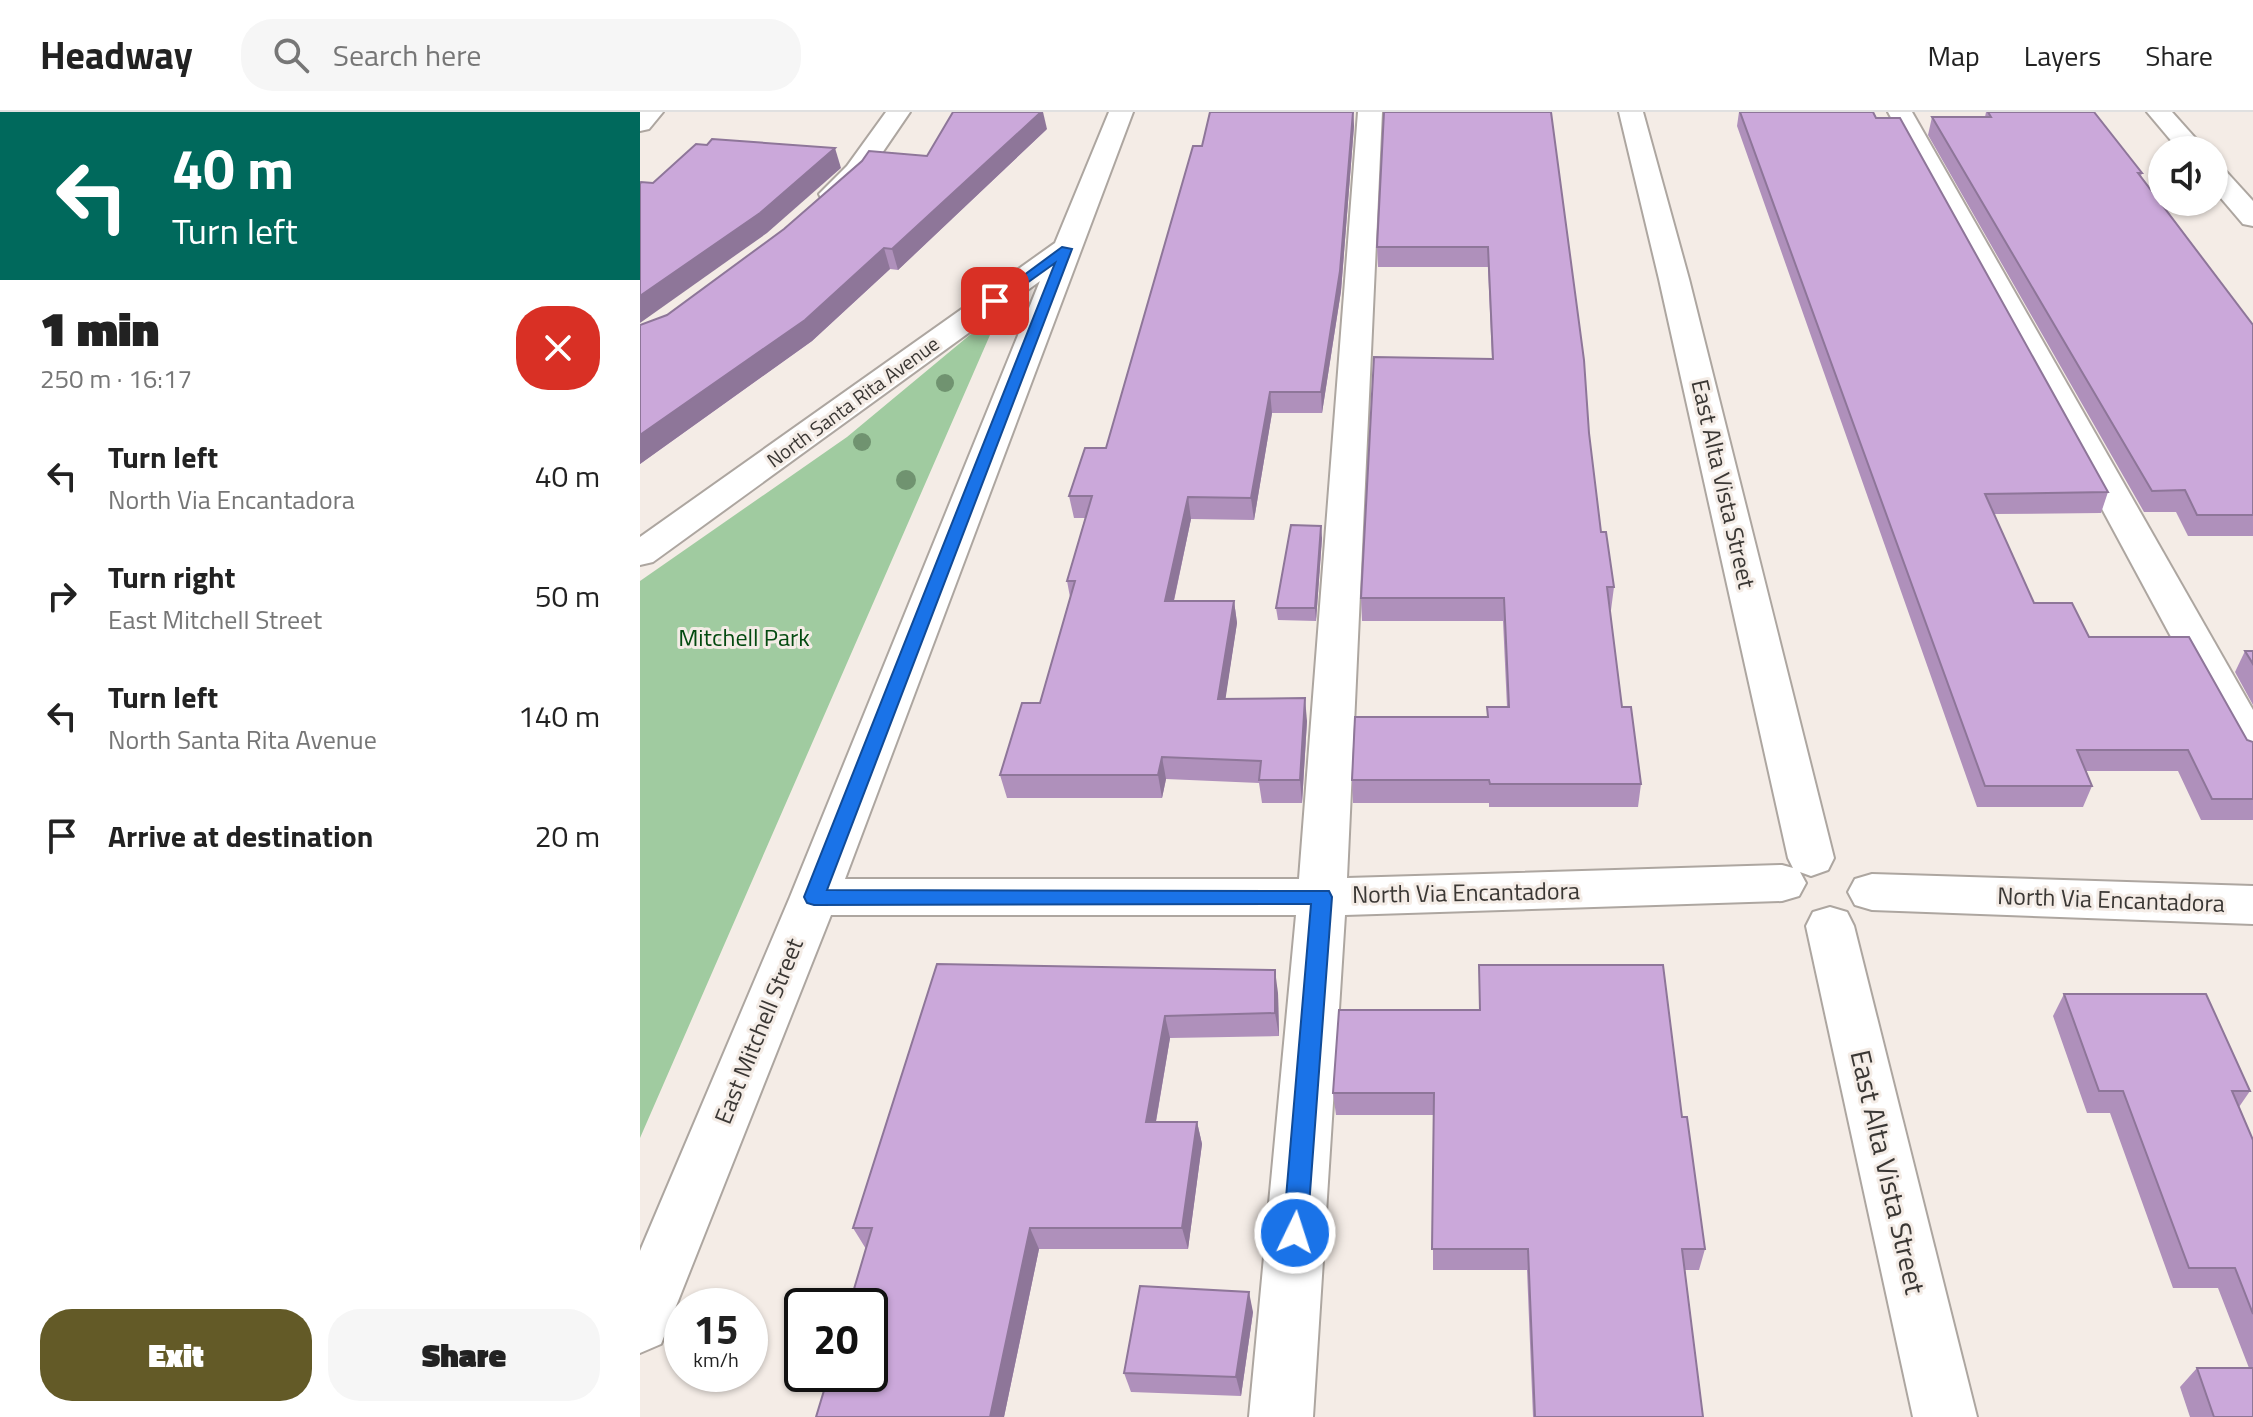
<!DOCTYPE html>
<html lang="en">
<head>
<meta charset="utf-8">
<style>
	body { margin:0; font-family:"Titillium Web",sans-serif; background:#f6f6f6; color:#222; height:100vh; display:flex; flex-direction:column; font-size:30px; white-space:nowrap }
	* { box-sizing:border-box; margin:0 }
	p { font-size:26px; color:#767676 }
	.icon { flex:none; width:44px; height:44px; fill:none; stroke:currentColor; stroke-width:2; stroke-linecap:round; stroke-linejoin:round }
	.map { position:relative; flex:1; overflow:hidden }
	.drawer { display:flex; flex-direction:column; background:#fff; width:640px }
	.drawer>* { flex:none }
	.banner { background:#00695c; color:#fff; overflow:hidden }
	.fabs { position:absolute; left:1508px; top:24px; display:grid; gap:16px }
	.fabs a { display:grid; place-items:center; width:80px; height:80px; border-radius:50%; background:#fff; box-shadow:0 2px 6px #0004; font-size:40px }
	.speed { position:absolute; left:24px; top:1176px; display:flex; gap:16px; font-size:40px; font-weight:700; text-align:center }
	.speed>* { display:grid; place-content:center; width:104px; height:104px; border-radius:50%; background:#fff; box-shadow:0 2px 6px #0004; line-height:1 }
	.speed small { font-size:20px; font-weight:400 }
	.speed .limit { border:4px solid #111; border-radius:12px; background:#fff; color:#111 }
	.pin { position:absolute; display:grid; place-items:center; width:68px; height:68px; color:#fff; margin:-34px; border-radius:16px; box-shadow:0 4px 12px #0006 }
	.me { position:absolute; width:88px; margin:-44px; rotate:4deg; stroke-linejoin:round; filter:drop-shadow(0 0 6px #0008) }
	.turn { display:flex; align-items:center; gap:28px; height:168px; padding:0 40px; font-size:36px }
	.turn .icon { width:104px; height:104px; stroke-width:2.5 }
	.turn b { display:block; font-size:56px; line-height:68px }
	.round { display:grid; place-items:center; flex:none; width:84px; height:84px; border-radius:32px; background:#f6f6f6 }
	.head { display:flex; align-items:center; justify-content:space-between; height:136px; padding:0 40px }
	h1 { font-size:48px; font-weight:800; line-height:60px }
	.primary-button { display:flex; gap:16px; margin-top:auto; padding:16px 40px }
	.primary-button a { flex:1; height:92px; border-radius:32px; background:#635a27; color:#fff; font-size:32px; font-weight:800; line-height:92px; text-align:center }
	.primary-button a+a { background:#f6f6f6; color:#222 }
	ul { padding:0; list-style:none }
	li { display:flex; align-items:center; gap:24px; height:120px; padding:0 40px }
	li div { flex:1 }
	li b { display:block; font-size:30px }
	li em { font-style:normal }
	header { display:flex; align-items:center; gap:48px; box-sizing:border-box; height:112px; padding:0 40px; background:#fff; border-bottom:2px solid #e0e0e0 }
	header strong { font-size:38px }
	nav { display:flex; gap:44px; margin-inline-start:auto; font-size:28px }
	.search { width:560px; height:72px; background:#f6f6f6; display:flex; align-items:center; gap:20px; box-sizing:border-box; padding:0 28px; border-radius:32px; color:#767676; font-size:30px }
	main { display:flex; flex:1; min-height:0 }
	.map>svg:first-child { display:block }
</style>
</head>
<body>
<header>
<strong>Headway</strong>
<div class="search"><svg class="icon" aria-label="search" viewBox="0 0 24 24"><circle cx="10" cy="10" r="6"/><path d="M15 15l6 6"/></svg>Search here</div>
<nav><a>Map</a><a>Layers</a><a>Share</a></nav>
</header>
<main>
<section class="drawer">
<div class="banner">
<div class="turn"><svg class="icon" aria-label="left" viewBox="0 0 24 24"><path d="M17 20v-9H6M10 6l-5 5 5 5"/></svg><div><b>40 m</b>Turn left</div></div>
</div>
<div class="head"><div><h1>1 min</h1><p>250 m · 16:17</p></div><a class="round" style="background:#d93025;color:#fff"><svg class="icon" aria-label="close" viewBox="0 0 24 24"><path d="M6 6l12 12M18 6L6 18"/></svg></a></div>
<ul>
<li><svg class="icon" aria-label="left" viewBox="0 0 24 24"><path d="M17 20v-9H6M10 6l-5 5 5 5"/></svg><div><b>Turn left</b><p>North Via Encantadora</p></div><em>40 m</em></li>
<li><svg class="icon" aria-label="right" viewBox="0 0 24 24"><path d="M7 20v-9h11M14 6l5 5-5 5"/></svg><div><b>Turn right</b><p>East Mitchell Street</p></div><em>50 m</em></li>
<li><svg class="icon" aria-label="left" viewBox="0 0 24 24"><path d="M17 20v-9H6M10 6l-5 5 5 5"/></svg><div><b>Turn left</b><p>North Santa Rita Avenue</p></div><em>140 m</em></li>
<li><svg class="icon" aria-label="arrive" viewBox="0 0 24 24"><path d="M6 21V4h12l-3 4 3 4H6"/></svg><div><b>Arrive at destination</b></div><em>20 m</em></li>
</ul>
<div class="primary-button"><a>Exit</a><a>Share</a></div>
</section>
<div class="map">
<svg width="1613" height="1305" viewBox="0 0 1613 1305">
	<rect width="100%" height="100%" fill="#f4ece6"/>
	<!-- green -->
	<path fill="#a0cba0" d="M 344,219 L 350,223 L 0,1026 L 0,469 L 207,325 L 331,222 Z"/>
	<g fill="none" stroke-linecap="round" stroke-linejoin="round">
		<!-- minor casing -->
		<g stroke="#ada6a0" stroke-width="4">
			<g id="minor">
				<path d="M 0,0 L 23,0 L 9,17 L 0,19 Z"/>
				<path d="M 246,0 L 270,0 L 225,66 L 202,88 L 182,88 L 179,82 L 207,54 Z"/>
				<path d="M 469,0 L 493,0 L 205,767 L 659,767 L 718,0 L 742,0 L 707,766 L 1142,753 L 1153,756 L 1148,746 L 1019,167 L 979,0 L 1003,0 L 1049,167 L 1194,746 L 1188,758 L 1171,764 L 1160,760 L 1166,771 L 1159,784 L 1142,789 L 705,803 L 673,1305 L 609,1305 L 656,803 L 191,803 L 21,1232 L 0,1241 L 0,1139 L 150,785 L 400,169 L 13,450 L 0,453 L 0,425 L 415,131 Z"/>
				<path d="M 1248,0 L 1272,0 L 1613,598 L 1613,651 L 1598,647 L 1591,636 Z"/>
				<path d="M 1507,0 L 1532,0 L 1566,38 L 1539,38 Z"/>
				<path d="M 1574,54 L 1583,56 L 1613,89 L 1613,114 L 1603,112 L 1574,78 Z"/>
				<path d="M 1232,762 L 1613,774 L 1613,812 L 1232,798 L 1215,793 L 1208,780 L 1215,767 Z"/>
				<path d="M 1190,795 L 1207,800 L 1214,814 L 1337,1305 L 1273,1305 L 1166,814 L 1173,800 Z"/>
			</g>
		</g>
		<!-- minor -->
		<use href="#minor" fill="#fff" fill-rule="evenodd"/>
	</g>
	<!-- trees -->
	<g fill="#709370">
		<circle cx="305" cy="271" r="9"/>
		<circle cx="222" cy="330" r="9"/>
		<circle cx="266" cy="368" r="10"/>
	</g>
	<!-- wall -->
	<g fill="#af90bb">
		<path d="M 713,0 L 714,14 L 701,179 L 682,301 L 632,301 L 614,408 L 551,407 L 534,489 L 594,489 L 597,511 L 585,587 L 667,609 L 662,691 L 622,691 L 619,671 L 526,667 L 522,686 L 367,686 L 360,663 L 400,591 L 430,485 L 427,469 L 445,406 L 434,406 L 429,384 L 466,336 L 562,34 Z"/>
		<path d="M 911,0 L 961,420 L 974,475 L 971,498 L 970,498 L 982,595 L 1001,672 L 998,695 L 849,695 L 849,691 L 713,691 L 712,668 L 867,595 L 863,509 L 722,509 L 721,486 L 852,247 L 848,155 L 738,155 L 737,135 Z"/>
		<path d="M 1099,0 L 1233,0 L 1468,380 L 1461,401 L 1354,402 L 1394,491 L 1607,628 L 1613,630 L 1613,708 L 1561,708 L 1538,659 L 1446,659 L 1452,674 L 1443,695 L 1337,695 L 1097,14 Z"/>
		<path d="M 1346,0 L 1454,0 L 1502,61 L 1501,64 L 1613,213 L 1613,424 L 1548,424 L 1536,400 L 1504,400 L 1288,23 L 1292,5 L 1345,5 Z"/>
		<path d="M 407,17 L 258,158 L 250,157 L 172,229 L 0,352 L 0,213 L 27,203 Z"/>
		<path d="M 682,426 L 676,509 L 638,508 L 636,496 Z"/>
		<path d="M 1605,539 L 1613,539 L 1613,593 L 1595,560 Z"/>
		<path d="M 297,852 L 638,881 L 639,924 L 530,926 L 516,1010 L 557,1010 L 562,1032 L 548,1137 L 399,1137 L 364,1305 L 176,1305 L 226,1137 L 213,1116 Z"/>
		<path d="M 839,853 L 1042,1005 L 1065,1137 L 1059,1158 L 1045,1158 L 1063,1305 L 893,1305 L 887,1158 L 793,1158 L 793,1003 L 696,1003 L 693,981 L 839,898 Z"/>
		<path d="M 1424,882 L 1610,979 L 1599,995 L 1613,1028 L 1613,1305 L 1550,1305 L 1540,1275 L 1557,1256 L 1609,1256 L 1578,1176 L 1533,1176 L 1470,1001 L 1447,1001 L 1413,904 Z"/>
		<path d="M 613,1200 L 601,1284 L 491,1280 L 484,1261 Z"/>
	</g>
	<!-- shaded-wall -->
	<g fill="#8e7699">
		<path d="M 401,0 L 403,0 L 407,17 L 258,158 L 252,137 Z"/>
		<path d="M 713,0 L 714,14 L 701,179 L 682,301 L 681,280 Z"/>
		<path d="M 195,36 L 201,56 L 127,121 L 0,211 L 0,184 Z"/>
		<path d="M 244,136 L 250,157 L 172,229 L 0,352 L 0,323 Z"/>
		<path d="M 630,280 L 632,301 L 614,408 L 611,386 Z"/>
		<path d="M 548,385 L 551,407 L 529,511 L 525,489 Z"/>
		<path d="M 681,414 L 682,426 L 676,509 L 675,496 Z"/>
		<path d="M 594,489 L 597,511 L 582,610 L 578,587 Z"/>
		<path d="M 665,586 L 667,609 L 662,691 L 660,668 Z"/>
		<path d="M 522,645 L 526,667 L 522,686 L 518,663 Z"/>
		<path d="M 635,858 L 638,881 L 639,924 L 635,901 Z"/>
		<path d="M 525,904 L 530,926 L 512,1032 L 506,1010 Z"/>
		<path d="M 557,1010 L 562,1032 L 548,1137 L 542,1116 Z"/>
		<path d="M 390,1116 L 399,1137 L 364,1305 L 350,1305 Z"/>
		<path d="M 609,1180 L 613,1200 L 601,1284 L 596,1265 Z"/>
	</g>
	<!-- building -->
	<g fill="#cba8da" stroke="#8e7699" stroke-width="2">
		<path d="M 313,0 L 401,0 L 252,137 L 244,136 L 165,208 L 0,323 L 0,213 L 27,203 L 144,117 L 222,49 L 229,39 L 287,44 Z"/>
		<path d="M 570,0 L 713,0 L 700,159 L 681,280 L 630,280 L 611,386 L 548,385 L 525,489 L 594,489 L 578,587 L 665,586 L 660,668 L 619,668 L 621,649 L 522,645 L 518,663 L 360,663 L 382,591 L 400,591 L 435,469 L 427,469 L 452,384 L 429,384 L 445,336 L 466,336 L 553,34 L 562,34 Z"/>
		<path d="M 744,0 L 911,0 L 944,248 L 949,321 L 961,420 L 966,420 L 974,475 L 967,475 L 982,595 L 991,595 L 1001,672 L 850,672 L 849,668 L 712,668 L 715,605 L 848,605 L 847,595 L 869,595 L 864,486 L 721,486 L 734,245 L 853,247 L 848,135 L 737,135 Z"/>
		<path d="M 1100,0 L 1233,0 L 1236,6 L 1260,6 L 1468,380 L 1345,382 L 1394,491 L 1432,491 L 1449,525 L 1549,525 L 1607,628 L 1613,630 L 1613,687 L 1572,687 L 1548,638 L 1437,638 L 1452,674 L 1345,674 Z"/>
		<path d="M 1348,0 L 1454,0 L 1502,61 L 1498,61 L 1613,213 L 1613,403 L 1557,403 L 1545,378 L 1512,379 L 1292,5 L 1351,5 Z"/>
		<path d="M 72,27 L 195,36 L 120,101 L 0,184 L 0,72 L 1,70 L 13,71 L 56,32 L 67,33 Z"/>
		<path d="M 651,413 L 681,414 L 675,496 L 636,496 Z"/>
		<path d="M 1605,539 L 1613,539 L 1613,552 Z"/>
		<path d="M 297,852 L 635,858 L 635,901 L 525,904 L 506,1010 L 557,1010 L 542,1116 L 390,1116 L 350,1305 L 176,1305 L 189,1262 L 230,1262 L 230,1194 L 209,1194 L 232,1116 L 213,1116 Z"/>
		<path d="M 839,853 L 1023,853 L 1042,1005 L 1047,1005 L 1065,1137 L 1042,1137 L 1063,1305 L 895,1305 L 888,1137 L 792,1137 L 794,981 L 693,981 L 699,898 L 840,898 Z"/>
		<path d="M 1424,882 L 1566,882 L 1610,979 L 1592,979 L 1613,1028 L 1613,1202 L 1595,1156 L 1549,1156 L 1483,979 L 1459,979 Z"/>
		<path d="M 500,1174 L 609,1180 L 596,1265 L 484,1261 Z"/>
		<path d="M 1557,1256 L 1613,1256 L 1613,1305 L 1574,1305 Z"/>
	</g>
	<!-- route -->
	<path fill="#1a73e8" stroke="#114b97" stroke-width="2" d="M 422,135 L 432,137 L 187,778 L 689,779 L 692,785 L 667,1121 L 664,1129 L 655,1132 L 647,1129 L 643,1121 L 671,792 L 174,793 L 167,791 L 164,785 L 415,151 L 359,191 L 349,189 Z"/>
	<g text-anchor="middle" stroke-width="6" stroke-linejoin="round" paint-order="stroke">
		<!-- far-street labels -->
		<g font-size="20" fill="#3a3734" stroke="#f4ece6">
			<text transform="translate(213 290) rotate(-36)" y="7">North Santa Rita Avenue</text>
		</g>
		<!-- street labels -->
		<g font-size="24" fill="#3a3734" stroke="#f4ece6">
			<text transform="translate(1083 372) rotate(77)" y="8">East Alta Vista Street</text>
			<text transform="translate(826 781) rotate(-1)" y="8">North Via Encantadora</text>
			<text transform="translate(1471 788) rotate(2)" y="8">North Via Encantadora</text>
			<text transform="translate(119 919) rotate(-68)" y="8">East Mitchell Street</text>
		</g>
		<!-- park labels -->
		<g font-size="24" fill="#044a10" stroke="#f4ece6">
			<text x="104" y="534">Mitchell Park</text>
		</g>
		<!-- near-street labels -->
		<g font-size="28" fill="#3a3734" stroke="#f4ece6">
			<text transform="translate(1248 1060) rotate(77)" y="10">East Alta Vista Street</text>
		</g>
	</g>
</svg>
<div class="fabs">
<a><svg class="icon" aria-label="sound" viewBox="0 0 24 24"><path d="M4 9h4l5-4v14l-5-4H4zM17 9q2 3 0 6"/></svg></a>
</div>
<div class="speed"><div>15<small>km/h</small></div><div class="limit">20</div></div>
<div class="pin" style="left:355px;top:189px;background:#d93025"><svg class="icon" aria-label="arrive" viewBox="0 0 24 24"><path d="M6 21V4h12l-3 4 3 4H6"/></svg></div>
<svg class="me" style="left:655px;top:1121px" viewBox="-20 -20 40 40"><circle r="17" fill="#1a73e8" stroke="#fff" stroke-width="3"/><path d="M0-11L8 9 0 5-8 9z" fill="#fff"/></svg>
</div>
</main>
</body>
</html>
